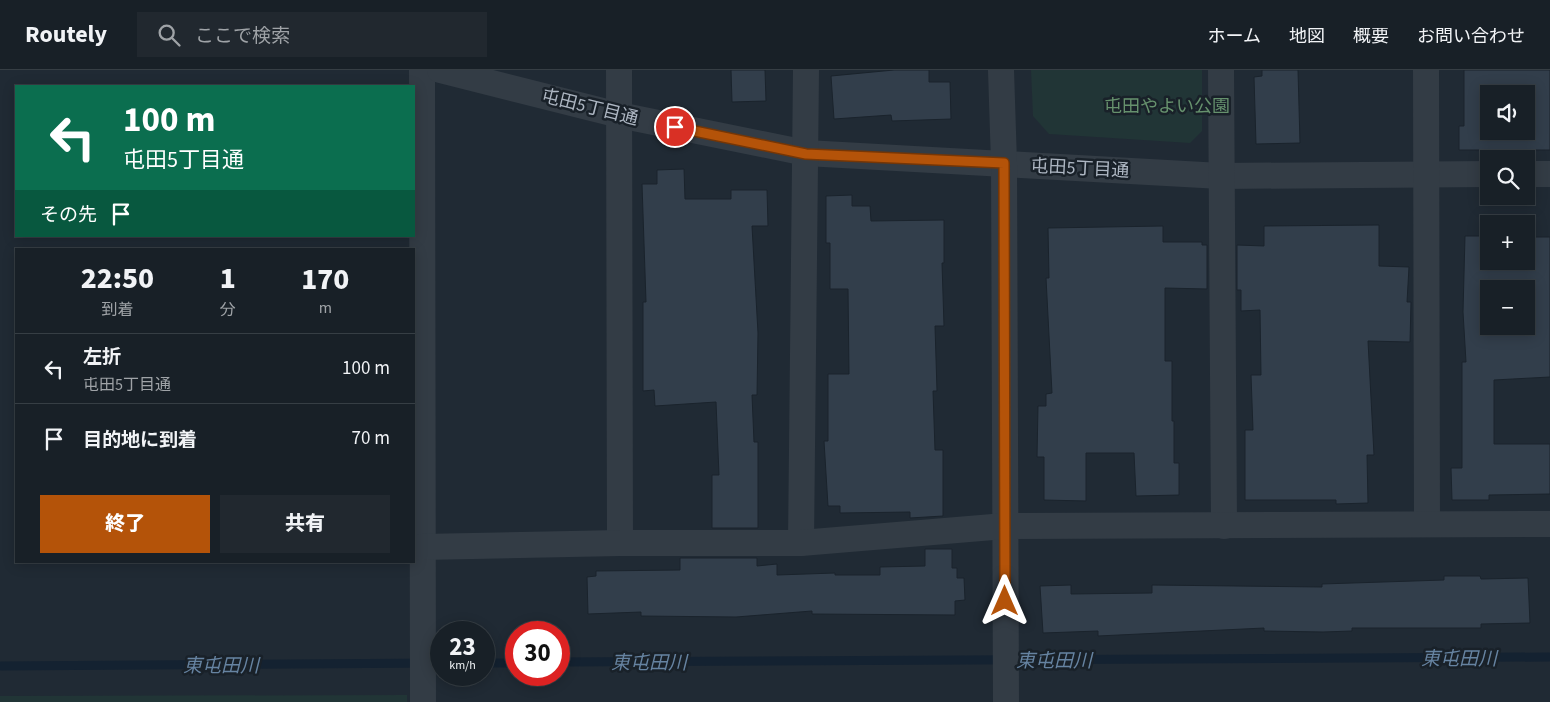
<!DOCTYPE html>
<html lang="ja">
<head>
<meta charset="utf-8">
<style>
	body { margin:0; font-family:"Source Sans 3","Noto Sans JP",sans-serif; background:#21282f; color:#f1f3f6; height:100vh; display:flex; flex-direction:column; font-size:19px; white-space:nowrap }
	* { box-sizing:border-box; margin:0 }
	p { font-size:16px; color:#9fa3a7 }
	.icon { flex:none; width:28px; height:28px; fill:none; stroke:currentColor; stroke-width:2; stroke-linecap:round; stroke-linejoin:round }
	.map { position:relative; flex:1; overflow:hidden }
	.drawer { position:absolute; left:15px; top:178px; width:400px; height:315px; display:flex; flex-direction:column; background:#182027; border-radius:0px; box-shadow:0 2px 12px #0003,0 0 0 1px #363e44 }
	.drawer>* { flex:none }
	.hud { position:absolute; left:15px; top:15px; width:400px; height:152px; border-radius:0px; box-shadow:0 2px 12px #0003,0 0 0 1px #363e44; background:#0b6e4f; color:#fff; overflow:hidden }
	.buttons { position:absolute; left:1480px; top:15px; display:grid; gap:10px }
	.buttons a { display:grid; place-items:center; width:55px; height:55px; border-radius:0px; background:#182027; box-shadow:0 2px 12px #0003,0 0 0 1px #363e44; font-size:25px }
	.speed { position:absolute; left:430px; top:551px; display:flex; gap:10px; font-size:25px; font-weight:700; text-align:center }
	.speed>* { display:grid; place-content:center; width:65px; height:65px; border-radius:50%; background:#182027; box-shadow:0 2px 12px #0003,0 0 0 1px #363e44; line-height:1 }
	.speed small { font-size:12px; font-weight:400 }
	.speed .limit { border:8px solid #d22; background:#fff; color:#111 }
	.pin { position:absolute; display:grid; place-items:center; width:42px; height:42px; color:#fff; margin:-21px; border:2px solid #fff; border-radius:50%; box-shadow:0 1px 5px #0007 }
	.me { position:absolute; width:55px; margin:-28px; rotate:0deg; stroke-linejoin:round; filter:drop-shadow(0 0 4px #0008) }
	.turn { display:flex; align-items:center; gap:18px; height:105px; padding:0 25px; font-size:22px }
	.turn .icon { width:65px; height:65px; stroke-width:2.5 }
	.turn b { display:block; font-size:35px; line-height:42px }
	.then { display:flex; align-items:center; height:48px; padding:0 25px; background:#0003; gap:10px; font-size:19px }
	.eta { display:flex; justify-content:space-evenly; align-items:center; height:85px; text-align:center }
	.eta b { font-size:30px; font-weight:800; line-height:35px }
	.action { display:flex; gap:10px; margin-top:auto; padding:10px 25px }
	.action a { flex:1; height:58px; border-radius:0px; background:#b45309; color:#fff; font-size:20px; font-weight:800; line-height:58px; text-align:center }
	.action a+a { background:#21282f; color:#f1f3f6 }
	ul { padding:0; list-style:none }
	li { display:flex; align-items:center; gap:15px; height:70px; padding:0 25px; border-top:1px solid #363e44 }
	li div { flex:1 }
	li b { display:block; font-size:19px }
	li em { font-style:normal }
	header { display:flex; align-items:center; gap:30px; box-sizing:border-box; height:70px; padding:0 25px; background:#182027; border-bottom:1px solid #363e44 }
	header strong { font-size:24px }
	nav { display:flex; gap:28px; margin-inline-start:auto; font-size:18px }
	.search { width:350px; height:45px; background:#21282f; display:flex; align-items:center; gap:12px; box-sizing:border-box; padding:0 18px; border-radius:0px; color:#9fa3a7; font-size:19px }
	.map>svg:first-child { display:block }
</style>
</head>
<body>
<header>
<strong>Routely</strong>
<div class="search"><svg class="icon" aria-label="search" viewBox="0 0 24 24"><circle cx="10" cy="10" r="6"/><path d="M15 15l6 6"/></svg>ここで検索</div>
<nav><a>ホーム</a><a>地図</a><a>概要</a><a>お問い合わせ</a></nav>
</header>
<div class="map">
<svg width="1550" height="632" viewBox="0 0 1550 632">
	<rect width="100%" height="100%" fill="#202a34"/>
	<!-- green -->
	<g fill="#213536">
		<path d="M 1031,0 L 1202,0 L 1202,61 L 1190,73 L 1049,64 L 1033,46 Z"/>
		<path d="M 407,625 L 407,632 L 0,632 L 0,626 Z"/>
	</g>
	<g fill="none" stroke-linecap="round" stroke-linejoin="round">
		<!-- stream -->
		<g stroke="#142231" stroke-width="9">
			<path d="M 559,592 L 1550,587"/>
			<path d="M 484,593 L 516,593"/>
			<path d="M 0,596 L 441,593"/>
		</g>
	</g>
	<!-- building -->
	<g fill="#323e4b" stroke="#1a232c" fill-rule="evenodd">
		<path d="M 731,0 L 765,0 L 766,31 L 732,32 Z"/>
		<path d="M 894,0 L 929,0 L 929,12 L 950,12 L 951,49 L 892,51 L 891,45 L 834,49 L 831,6 Z"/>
		<path d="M 1262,0 L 1298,0 L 1300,73 L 1256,74 L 1254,7 L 1262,6 Z"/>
		<path d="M 1464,0 L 1550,0 L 1550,80 L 1459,80 L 1459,56 L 1464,56 ZM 1489,24 L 1526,24 L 1526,61 L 1489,61 Z"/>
		<path d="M 684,99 L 685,129 L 731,129 L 731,120 L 767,120 L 768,156 L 752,156 L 758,263 L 757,325 L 752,325 L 754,372 L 758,372 L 758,458 L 712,458 L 712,405 L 719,405 L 716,332 L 655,336 L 654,320 L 643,321 L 643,232 L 646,232 L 642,114 L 657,114 L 657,100 Z"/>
		<path d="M 852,125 L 852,136 L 870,136 L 871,151 L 944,150 L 944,193 L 942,193 L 944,256 L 935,256 L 937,321 L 933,321 L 935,380 L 943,380 L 943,446 L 910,448 L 910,442 L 840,443 L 840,436 L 828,436 L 824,371 L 828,371 L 828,304 L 849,304 L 848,219 L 830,219 L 830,173 L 826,173 L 826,126 Z"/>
		<path d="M 1379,155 L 1379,196 L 1409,197 L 1407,232 L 1411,232 L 1410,272 L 1368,271 L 1374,385 L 1367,385 L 1368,433 L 1336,434 L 1336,430 L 1245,430 L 1245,360 L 1253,360 L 1251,305 L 1261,305 L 1260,240 L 1241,241 L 1241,220 L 1237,220 L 1237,175 L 1264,176 L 1264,156 Z"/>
		<path d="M 1163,156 L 1163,172 L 1202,172 L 1202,175 L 1207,175 L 1207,219 L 1165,218 L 1165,291 L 1172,291 L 1172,351 L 1174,351 L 1174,393 L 1179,393 L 1179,425 L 1136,426 L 1134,383 L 1086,383 L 1086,431 L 1044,430 L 1044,387 L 1037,387 L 1038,336 L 1046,336 L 1046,324 L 1052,323 L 1046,208 L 1049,208 L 1048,158 Z"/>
		<path d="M 1465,166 L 1489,166 L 1489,191 L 1526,191 L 1526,167 L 1550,167 L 1550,307 L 1494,310 L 1494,374 L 1550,374 L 1550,424 L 1489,425 L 1489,430 L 1452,430 L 1451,398 L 1462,398 L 1462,292 L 1466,292 L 1463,242 ZM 1489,219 L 1526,219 L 1526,256 L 1489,256 Z"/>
		<path d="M 925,479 L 952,479 L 952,498 L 957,498 L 957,508 L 964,508 L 965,530 L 955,531 L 955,545 L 812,544 L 812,541 L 736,547 L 641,546 L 641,542 L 588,544 L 587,507 L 596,506 L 596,501 L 680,500 L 680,488 L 757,488 L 757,496 L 777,494 L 777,505 L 835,503 L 835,505 L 880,505 L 880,497 L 925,496 Z"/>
		<path d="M 1444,506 L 1480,506 L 1481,509 L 1528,508 L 1530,553 L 1481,554 L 1481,558 L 1352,558 L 1352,561 L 1323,562 L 1264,561 L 1264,558 L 1098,566 L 1098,561 L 1043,563 L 1040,516 L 1071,515 L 1071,524 L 1152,523 L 1152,515 L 1322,517 L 1322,514 L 1444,510 Z"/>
	</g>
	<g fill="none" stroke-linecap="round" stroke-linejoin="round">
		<!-- street -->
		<g stroke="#333c45" stroke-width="26">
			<path d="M 422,0 L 423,632"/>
			<path d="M 440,0 L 619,45 L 806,83 L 1221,106 L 1489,104"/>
			<path d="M 619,0 L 620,473"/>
			<path d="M 1001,0 L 1004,93 L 1006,632"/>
			<path d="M 1221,0 L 1224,456"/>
			<path d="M 1426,0 L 1427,454"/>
			<path d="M 1526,104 L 1550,104"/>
			<path d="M 801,473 L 806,0"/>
			<path d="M 422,477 L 620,473 L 801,473 L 1005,456 L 1550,454"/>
		</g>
	</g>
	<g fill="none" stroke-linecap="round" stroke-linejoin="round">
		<!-- route casing -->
		<g stroke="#753606" stroke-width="12">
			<path id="route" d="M 675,57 L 806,84 L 1004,93 L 1005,531"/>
		</g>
		<!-- route -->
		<use href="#route" stroke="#b45309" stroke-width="9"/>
	</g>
	<g text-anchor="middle" stroke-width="5" stroke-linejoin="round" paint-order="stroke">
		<!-- park labels -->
		<g font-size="18" fill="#66916d" stroke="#192129">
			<text x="1167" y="42">屯田やよい公園</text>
		</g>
		<!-- street labels -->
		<g font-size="18" fill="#adb6c2" stroke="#192129">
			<text transform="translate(590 37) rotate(14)" y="6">屯田5丁目通</text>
			<text transform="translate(1080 98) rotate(3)" y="6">屯田5丁目通</text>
		</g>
		<!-- water labels -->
		<g font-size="19" font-style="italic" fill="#6683a1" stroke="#192129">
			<text x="1459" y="595">東屯田川</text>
			<text x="1054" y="597">東屯田川</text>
			<text x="649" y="599">東屯田川</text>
			<text x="221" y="602">東屯田川</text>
		</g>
	</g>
</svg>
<div class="buttons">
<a><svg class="icon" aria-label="sound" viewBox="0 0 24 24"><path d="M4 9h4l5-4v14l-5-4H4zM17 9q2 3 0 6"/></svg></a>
<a><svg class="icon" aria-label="search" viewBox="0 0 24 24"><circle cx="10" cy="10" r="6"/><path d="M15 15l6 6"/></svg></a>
<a>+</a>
<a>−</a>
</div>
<div class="speed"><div>23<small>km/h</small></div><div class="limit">30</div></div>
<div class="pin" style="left:675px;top:57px;background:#d93025"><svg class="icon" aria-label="arrive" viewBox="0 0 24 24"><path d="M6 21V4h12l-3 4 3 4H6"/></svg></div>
<svg class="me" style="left:1005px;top:531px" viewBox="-20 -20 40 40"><path d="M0-17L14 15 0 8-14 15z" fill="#b45309" stroke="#fff" stroke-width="4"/></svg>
<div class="hud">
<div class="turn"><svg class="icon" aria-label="left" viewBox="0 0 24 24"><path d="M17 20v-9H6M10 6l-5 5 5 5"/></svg><div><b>100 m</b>屯田5丁目通</div></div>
<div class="then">その先<svg class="icon" aria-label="arrive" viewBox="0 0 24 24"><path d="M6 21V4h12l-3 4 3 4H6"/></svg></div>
</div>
<section class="drawer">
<div class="eta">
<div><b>22:50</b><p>到着</p></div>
<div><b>1</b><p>分</p></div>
<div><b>170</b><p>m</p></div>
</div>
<ul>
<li><svg class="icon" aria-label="left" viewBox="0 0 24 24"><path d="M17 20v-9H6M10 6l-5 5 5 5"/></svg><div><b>左折</b><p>屯田5丁目通</p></div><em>100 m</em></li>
<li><svg class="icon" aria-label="arrive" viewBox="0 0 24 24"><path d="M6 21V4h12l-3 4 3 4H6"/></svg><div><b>目的地に到着</b></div><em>70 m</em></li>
</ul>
<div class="action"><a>終了</a><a>共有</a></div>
</section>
</div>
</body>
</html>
